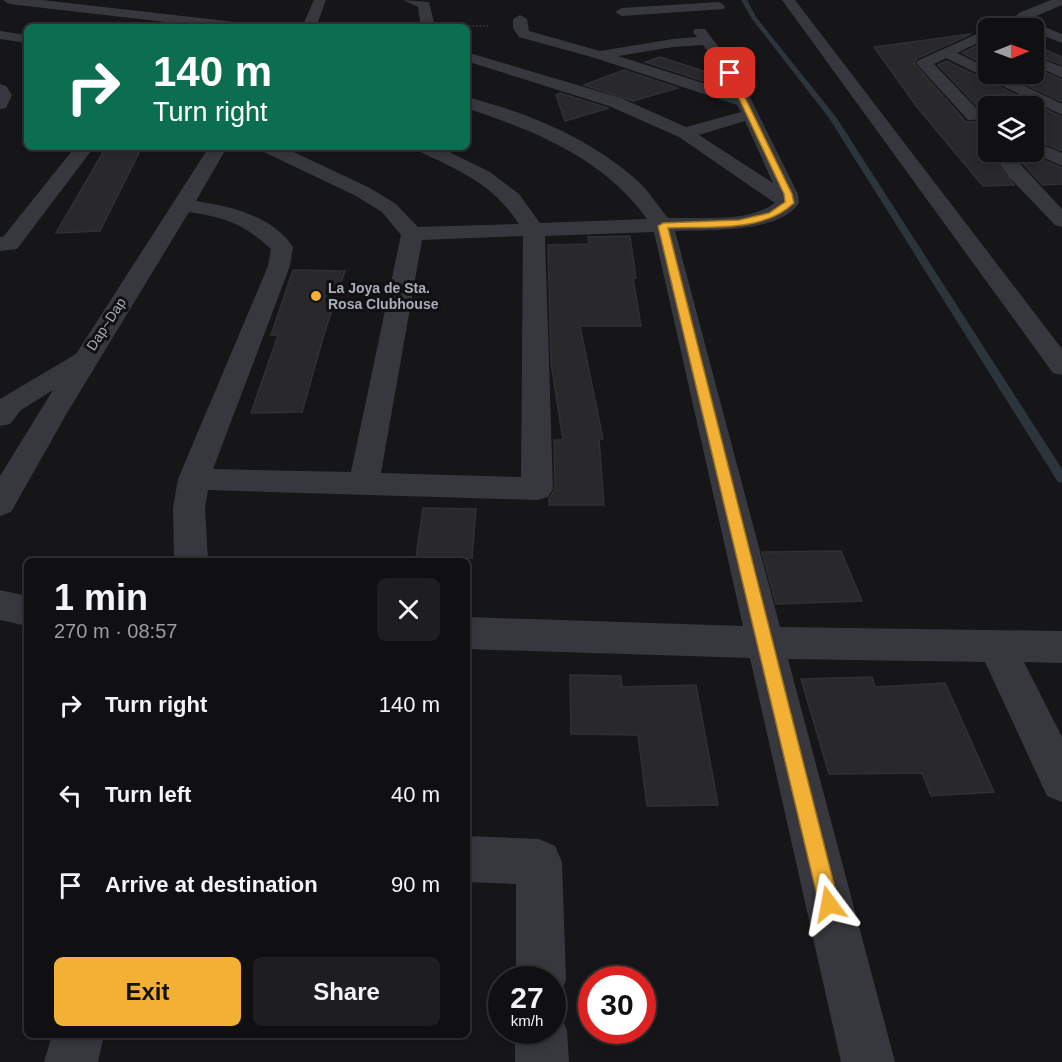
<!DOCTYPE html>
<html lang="en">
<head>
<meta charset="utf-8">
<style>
	body { margin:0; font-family:Arial,sans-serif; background:#1e1e20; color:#f1f3f6; height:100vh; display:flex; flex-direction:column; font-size:22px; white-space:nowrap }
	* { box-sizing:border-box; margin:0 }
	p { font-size:20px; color:#9c9d9f }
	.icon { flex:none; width:33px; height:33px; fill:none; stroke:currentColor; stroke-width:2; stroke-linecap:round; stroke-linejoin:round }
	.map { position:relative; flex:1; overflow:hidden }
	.drawer { position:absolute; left:24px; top:558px; width:446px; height:480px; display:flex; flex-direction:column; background:#101012; border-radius:9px; box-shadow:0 3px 9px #0003,0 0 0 2px #303032 }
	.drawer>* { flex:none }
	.top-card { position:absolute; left:24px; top:24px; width:446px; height:126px; border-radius:9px; box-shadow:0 3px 9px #0003,0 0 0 2px #303032; background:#0b6e4f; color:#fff; overflow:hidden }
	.needle { width:39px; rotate:89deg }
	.fabs { position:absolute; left:978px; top:18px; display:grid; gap:12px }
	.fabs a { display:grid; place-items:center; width:66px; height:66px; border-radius:9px; background:#101012; box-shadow:0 3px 9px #0003,0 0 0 2px #303032; font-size:30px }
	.speed { position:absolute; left:488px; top:966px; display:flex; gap:12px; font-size:30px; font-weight:700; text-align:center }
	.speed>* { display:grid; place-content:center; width:78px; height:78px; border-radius:50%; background:#101012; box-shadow:0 3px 9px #0003,0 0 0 2px #303032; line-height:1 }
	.speed small { font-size:15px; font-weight:400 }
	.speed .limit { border:9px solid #d22; background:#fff; color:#111 }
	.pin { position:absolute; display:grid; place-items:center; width:51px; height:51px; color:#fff; margin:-26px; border-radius:12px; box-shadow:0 3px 9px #0006 }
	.me { position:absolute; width:66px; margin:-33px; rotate:347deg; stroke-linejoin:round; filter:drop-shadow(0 0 4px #0008) }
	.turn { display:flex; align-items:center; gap:21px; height:126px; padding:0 30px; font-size:27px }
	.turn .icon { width:78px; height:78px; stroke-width:2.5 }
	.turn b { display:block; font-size:42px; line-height:51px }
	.round { display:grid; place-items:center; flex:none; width:63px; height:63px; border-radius:9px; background:#1e1e20 }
	.head { display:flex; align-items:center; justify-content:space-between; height:102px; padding:0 30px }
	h1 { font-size:36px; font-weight:700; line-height:45px }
	.action { display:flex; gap:12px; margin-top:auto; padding:12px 30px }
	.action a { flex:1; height:69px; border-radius:9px; background:#f2b134; color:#111; font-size:24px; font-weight:700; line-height:69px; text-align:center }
	.action a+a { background:#1e1e20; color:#f1f3f6 }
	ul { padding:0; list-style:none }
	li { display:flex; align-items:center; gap:18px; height:90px; padding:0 30px }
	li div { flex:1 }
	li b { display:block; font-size:22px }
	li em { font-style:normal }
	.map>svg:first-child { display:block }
</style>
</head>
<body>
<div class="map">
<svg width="1062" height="1062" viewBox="0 0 1062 1062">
	<rect width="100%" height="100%" fill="#161618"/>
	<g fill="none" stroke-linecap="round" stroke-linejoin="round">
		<!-- stream -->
		<path fill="#2c353c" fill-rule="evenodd" d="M 741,0 L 747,0 L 756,17 L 836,117 L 1062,469 L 1062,483 L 1058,482 L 829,118 L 752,19 Z"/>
	</g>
	<!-- building -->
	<g fill="#29292c" stroke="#303034" stroke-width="1.5">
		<path d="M 971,34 L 918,58 L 914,63 L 966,122 L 988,121 L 989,153 L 1014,185 L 983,186 L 917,107 L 874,47 Z"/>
		<path d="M 988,40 L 988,66 L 962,53 Z"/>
		<path d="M 1034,45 L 1062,57 L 1062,65 L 1034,54 Z"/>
		<path d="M 660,57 L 719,76 L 703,81 L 645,62 Z"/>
		<path d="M 946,61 L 1062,117 L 1062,151 L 1034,139 L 1034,106 L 979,108 L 938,65 Z"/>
		<path d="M 1034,67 L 1062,80 L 1062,102 L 1004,74 L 1034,74 Z"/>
		<path d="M 624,70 L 678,88 L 633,101 L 584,85 Z"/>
		<path d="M 560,93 L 608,108 L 609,108 L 565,121 L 556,95 Z"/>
		<path d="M 106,147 L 142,147 L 100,231 L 56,233 Z"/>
		<path d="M 1012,152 L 1029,152 L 1030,154 L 1062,168 L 1062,184 L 1043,185 Z"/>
		<path d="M 630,236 L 636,278 L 633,278 L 641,326 L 580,326 L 603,439 L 599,439 L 604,505 L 549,505 L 549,499 L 555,489 L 554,440 L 563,440 L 551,363 L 548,245 L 589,244 L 588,237 Z"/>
		<path d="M 293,270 L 345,271 L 325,331 L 302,412 L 251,413 L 278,335 L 271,335 Z"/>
		<path d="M 423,508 L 476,509 L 472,558 L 416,558 Z"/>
		<path d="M 841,551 L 862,601 L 776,604 L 762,552 Z"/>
		<path d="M 570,675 L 621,676 L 622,687 L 696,685 L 718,805 L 647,806 L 638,735 L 571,734 Z"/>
		<path d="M 872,677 L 875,687 L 945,683 L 994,792 L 931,796 L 922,773 L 829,774 L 801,679 Z"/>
	</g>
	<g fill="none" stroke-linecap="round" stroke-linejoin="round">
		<!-- path -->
		<path stroke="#3d3f44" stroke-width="1.5" stroke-dasharray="1.5 2" stroke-linecap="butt" d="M 455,26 L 490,26"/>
		<!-- minor -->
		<g fill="#37383d" fill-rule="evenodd">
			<path d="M 3,0 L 42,0 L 244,23 L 251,27 L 209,27 L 9,4 Z"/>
			<path d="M 314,0 L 326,0 L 316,27 L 302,27 Z"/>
			<path d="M 403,0 L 429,2 L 435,27 L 421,27 L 418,7 Z"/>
			<path d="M 782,0 L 795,0 L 1062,349 L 1062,375 L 1053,373 Z"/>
			<path d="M 1051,0 L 1062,0 L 1062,5 L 1027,20 L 1062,34 L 1062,43 L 1034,32 L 1034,28 L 1024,28 L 1011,21 L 1019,13 Z"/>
			<path d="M 719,2 L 725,6 L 724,9 L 622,16 L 615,12 L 622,8 Z"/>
			<path d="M 520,15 L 527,19 L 529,31 L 600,51 L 673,39 L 697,37 L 693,32 L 695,29 L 705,29 L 738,73 L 798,194 L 799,203 C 778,234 709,229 675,231 L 780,627 L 1062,631 L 1062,663 L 1024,662 L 1062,737 L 1062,802 L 1047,796 L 985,662 L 788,659 L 895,1062 L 841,1062 L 750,658 L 466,649 L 466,617 L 743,626 L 654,232 L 545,236 L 553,489 L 548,497 L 537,500 L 208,490 L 205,508 L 208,561 L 174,561 L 173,508 L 178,479 L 268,266 L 271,249 C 242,223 227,218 189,212 L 67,413 L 11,512 L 0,516 L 0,476 L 53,390 L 21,410 L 10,424 L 0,426 L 0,399 L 76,354 L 209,147 L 227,147 L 196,201 C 231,206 272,216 293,247 L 290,266 L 213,469 L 351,472 L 401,235 L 382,212 L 356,196 L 262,151 L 259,147 L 283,147 L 370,188 L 396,204 L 418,227 L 519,224 C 492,183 461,172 419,151 L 416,147 L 439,147 L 490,172 L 519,194 L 540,223 L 647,219 C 603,158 535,131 466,108 L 466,97 C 527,112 592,139 639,182 C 650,193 658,206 668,218 C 702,217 747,223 775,203 L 679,137 L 609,106 L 466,61 L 466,52 L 621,98 L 686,127 L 741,112 L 737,105 L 595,58 L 519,37 L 513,28 L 513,19 ZM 703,45 L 719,67 L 731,92 L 618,56 L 673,47 ZM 745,121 L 773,183 L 699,135 ZM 523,236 L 521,477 L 381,473 L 422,240 Z"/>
			<path d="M 988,29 L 988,38 L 957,53 L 988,68 L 988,74 L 1000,74 L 1062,104 L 1062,115 L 946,58 L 934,64 L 978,110 L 988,109 L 988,119 L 968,120 L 916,63 L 919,60 Z"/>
			<path d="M 0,31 L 27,35 L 27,43 L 0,39 Z"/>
			<path d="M 1034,56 L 1062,67 L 1062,78 L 1034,65 Z"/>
			<path d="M 0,84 L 6,86 L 12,95 L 6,108 L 0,109 Z"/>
			<path d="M 1034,141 L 1062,153 L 1062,166 L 1031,152 L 1034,152 Z"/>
			<path d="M 75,147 L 94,147 L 17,249 L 0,251 L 0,237 L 3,237 Z"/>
			<path d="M 991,152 L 1009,152 L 1062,209 L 1062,227 L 1055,225 L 1009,177 Z"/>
			<path d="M 0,590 L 27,596 L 27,626 L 0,620 Z"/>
			<path d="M 466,836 L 539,839 L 555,846 L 562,862 L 566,980 L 559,998 L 552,1001 L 552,980 L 516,980 L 516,884 L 466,882 Z"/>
			<path d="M 552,1009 L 559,1012 L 567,1030 L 569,1062 L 515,1062 L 515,1030 L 552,1030 Z"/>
			<path d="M 52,1035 L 104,1035 L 98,1062 L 44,1062 Z"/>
		</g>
	</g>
	<!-- route -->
	<path fill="#f2b134" stroke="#9d7322" stroke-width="1.5" d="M 730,71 L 733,73 L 792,194 L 794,203 C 763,233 708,226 668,228 L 839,904 L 836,911 L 829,913 L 822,911 L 819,904 L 658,226 L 663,223 L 739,220 L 769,213 L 785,202 L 784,194 L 727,73 Z"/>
	<!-- markers -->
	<circle fill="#f2b134" stroke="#111113" stroke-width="2" cx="316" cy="296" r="6"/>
	<g text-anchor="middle" stroke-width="6" stroke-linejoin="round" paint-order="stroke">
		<!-- far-poi labels -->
		<g font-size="14" font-weight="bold" fill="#a8adb8" stroke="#111113" text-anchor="start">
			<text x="328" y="293">La Joya de Sta.<tspan x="328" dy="16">Rosa Clubhouse</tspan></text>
		</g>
		<!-- far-street labels -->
		<g font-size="14" fill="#a8adb8" stroke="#111113">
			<text transform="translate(106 324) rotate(-57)" y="5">Dap~Dap</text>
		</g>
	</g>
</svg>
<div class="fabs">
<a><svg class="needle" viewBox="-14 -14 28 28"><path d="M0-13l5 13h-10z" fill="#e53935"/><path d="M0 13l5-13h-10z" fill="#9c9d9f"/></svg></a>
<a><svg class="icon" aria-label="layers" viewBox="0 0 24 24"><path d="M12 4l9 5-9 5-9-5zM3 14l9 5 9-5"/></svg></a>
</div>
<div class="speed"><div>27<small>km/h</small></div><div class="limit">30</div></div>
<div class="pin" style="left:730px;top:73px;background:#d93025"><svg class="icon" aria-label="arrive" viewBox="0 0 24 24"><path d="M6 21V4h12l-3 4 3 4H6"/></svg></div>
<svg class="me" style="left:829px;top:904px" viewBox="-20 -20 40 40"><path d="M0-17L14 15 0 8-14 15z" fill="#f2b134" stroke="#fff" stroke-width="4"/></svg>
<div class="top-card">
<div class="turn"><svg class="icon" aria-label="right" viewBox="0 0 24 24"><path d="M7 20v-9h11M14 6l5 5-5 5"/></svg><div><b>140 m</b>Turn right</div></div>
</div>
<section class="drawer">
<div class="head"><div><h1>1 min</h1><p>270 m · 08:57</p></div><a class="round"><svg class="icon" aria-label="close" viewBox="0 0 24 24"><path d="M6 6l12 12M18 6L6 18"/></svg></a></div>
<ul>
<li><svg class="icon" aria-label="right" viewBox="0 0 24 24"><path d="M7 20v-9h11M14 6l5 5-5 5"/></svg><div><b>Turn right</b></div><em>140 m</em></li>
<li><svg class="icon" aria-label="left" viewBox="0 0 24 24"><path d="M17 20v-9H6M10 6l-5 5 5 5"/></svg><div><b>Turn left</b></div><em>40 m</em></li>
<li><svg class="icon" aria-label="arrive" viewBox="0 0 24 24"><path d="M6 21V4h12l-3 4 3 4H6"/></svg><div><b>Arrive at destination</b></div><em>90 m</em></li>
</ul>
<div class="action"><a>Exit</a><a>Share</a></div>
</section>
</div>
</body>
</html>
